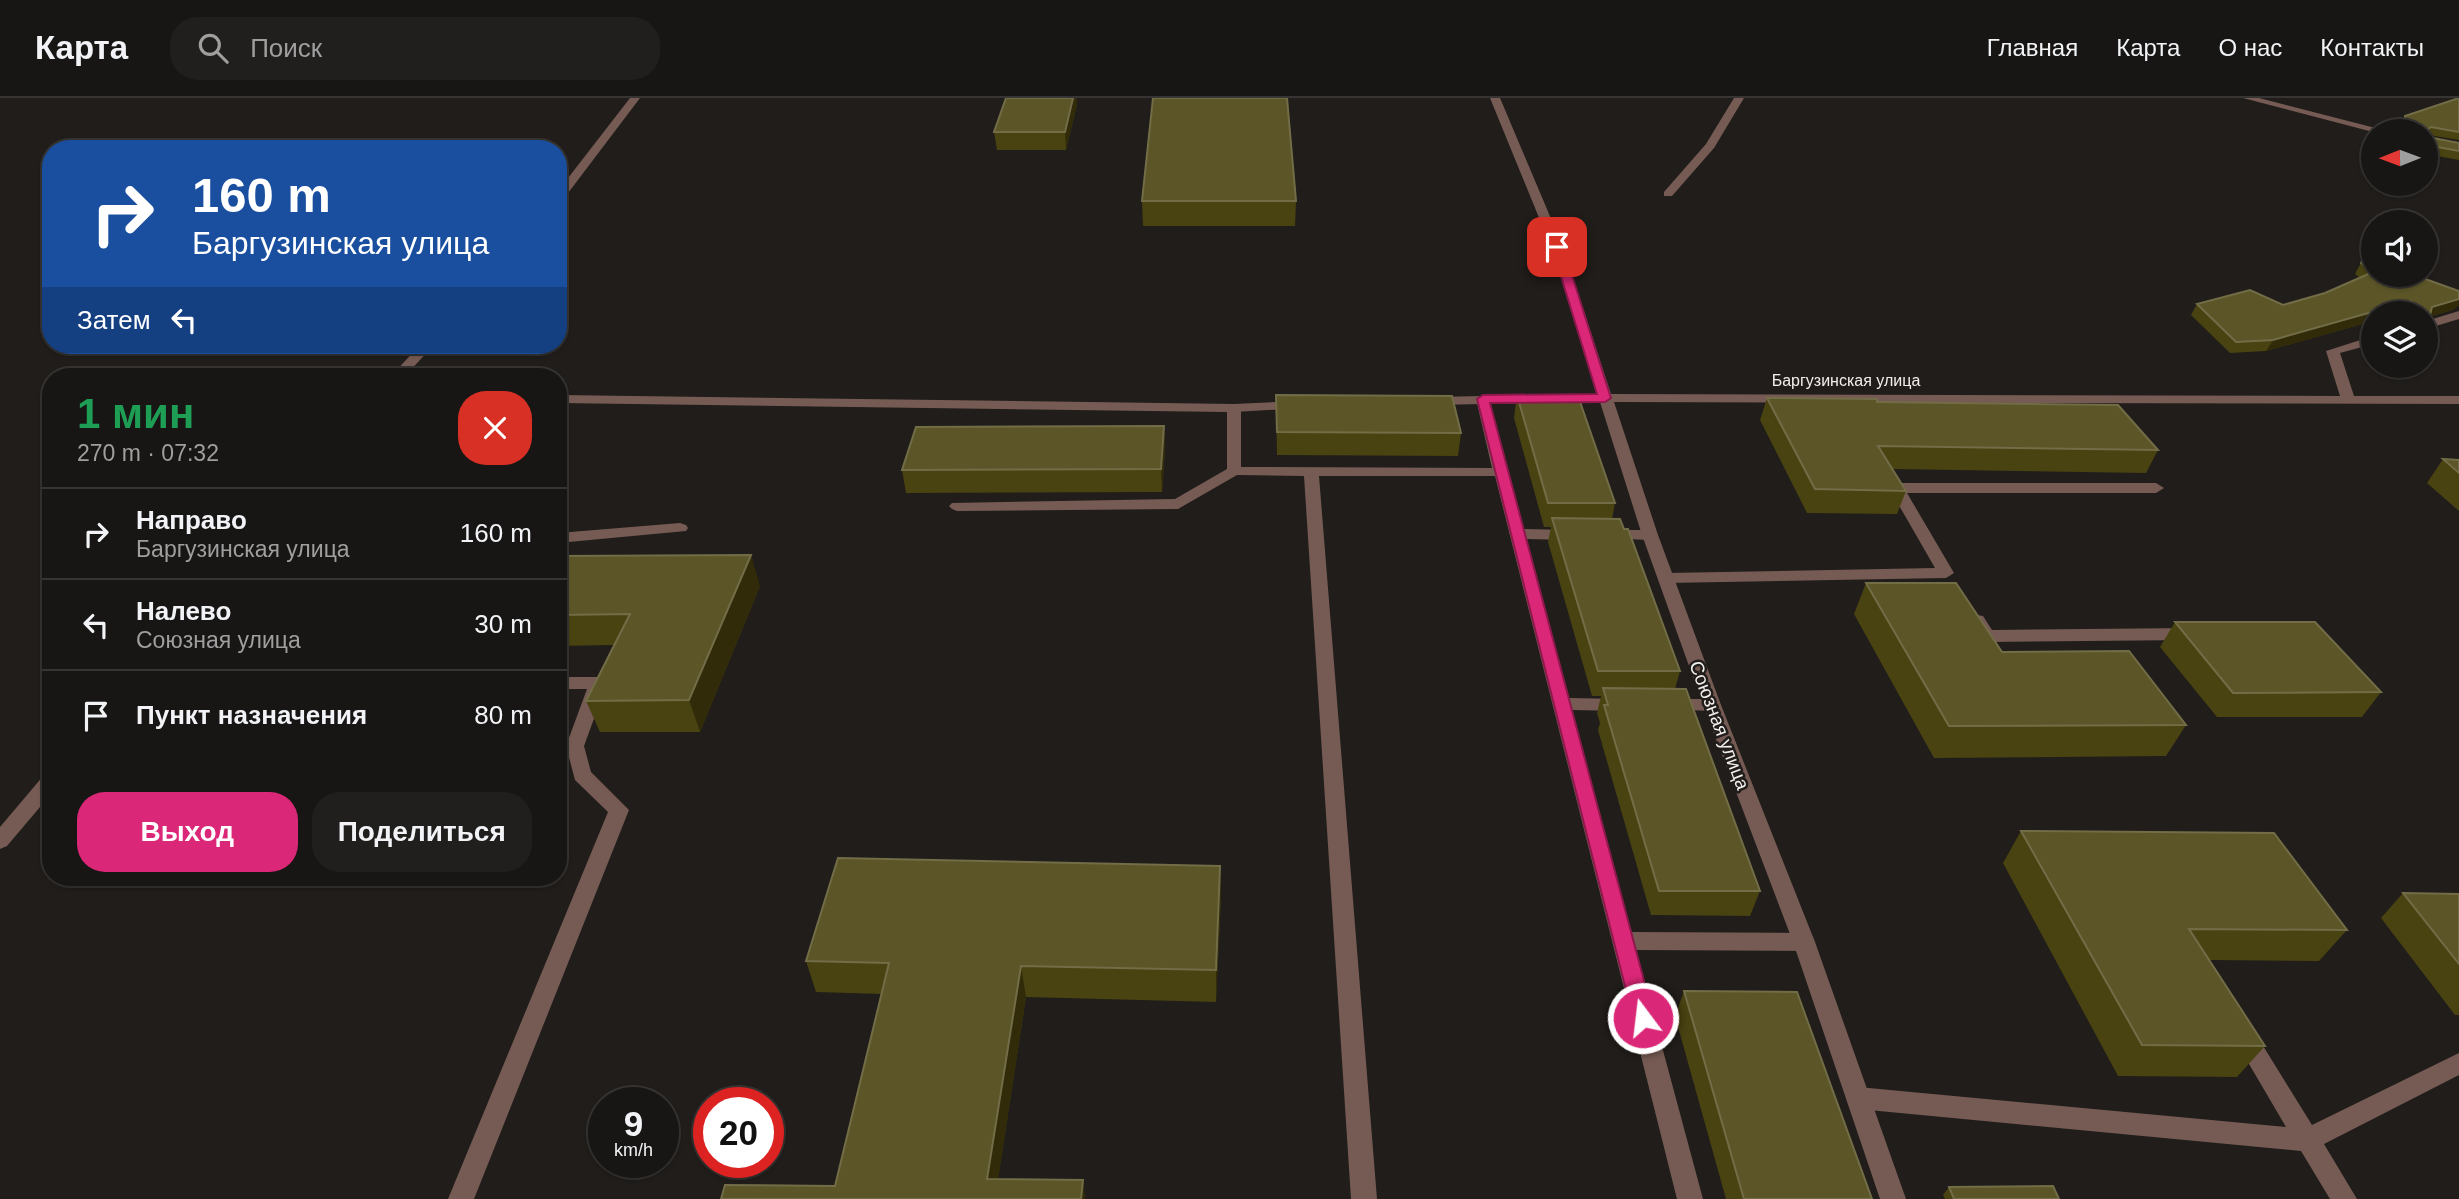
<!DOCTYPE html>
<html lang="ru">
<head>
<meta charset="utf-8">
<style>
	body { margin:0; font-family:Helvetica,sans-serif; background:#211f1d; color:#f1f3f6; height:100vh; display:flex; flex-direction:column; font-size:26px; white-space:nowrap }
	* { box-sizing:border-box; margin:0 }
	p { font-size:23px; color:#9f9fa0 }
	.icon { flex:none; width:38px; height:38px; fill:none; stroke:currentColor; stroke-width:2; stroke-linecap:round; stroke-linejoin:round }
	.map { position:relative; flex:1; overflow:hidden }
	.details { position:absolute; left:42px; top:270px; width:525px; height:518px; display:flex; flex-direction:column; background:#181614; border-radius:28px; box-shadow:0 2px 5px #0004,0 0 0 2px #363534 }
	.details>* { flex:none }
	.guide { position:absolute; left:42px; top:42px; width:525px; height:214px; border-radius:28px; box-shadow:0 2px 5px #0004,0 0 0 2px #363534; background:#1a4fa0; color:#fff; overflow:hidden }
	.needle { width:46px; rotate:269deg }
	.tools { position:absolute; left:2361px; top:21px; display:grid; gap:14px }
	.tools a { display:grid; place-items:center; width:77px; height:77px; border-radius:50%; background:#181614; box-shadow:0 2px 5px #0004,0 0 0 2px #363534; font-size:35px }
	.speed { position:absolute; left:588px; top:989px; display:flex; gap:14px; font-size:35px; font-weight:700; text-align:center }
	.speed>* { display:grid; place-content:center; width:91px; height:91px; border-radius:50%; background:#181614; box-shadow:0 2px 5px #0004,0 0 0 2px #363534; line-height:1 }
	.speed small { font-size:18px; font-weight:400 }
	.speed .limit { border:10px solid #d22; background:#fff; color:#111 }
	.pin { position:absolute; display:grid; place-items:center; width:60px; height:60px; color:#fff; margin:-30px; border-radius:14px; box-shadow:0 4px 10px #0006 }
	.me { position:absolute; width:77px; margin:-38px; rotate:345deg; stroke-linejoin:round; filter:drop-shadow(0 0 5px #0008) }
	.turn { display:flex; align-items:center; gap:24px; height:147px; padding:0 35px; font-size:32px }
	.turn .icon { width:91px; height:91px; stroke-width:2.5 }
	.turn b { display:block; font-size:49px; line-height:60px }
	.then { display:flex; align-items:center; height:66px; padding:0 35px; background:#0003; gap:14px; font-size:26px }
	.round { display:grid; place-items:center; flex:none; width:74px; height:74px; border-radius:28px; background:#211f1d }
	.summary { display:flex; align-items:center; justify-content:space-between; height:119px; padding:0 35px }
	h1 { font-size:42px; font-weight:700; line-height:52px; color:#1e9e55 }
	.button { display:flex; gap:14px; margin-top:auto; padding:14px 35px }
	.button a { flex:1; height:80px; border-radius:28px; background:#db2777; color:#fff; font-size:28px; font-weight:700; line-height:80px; text-align:center }
	.button a+a { background:#211f1d; color:#f1f3f6 }
	ul { padding:0; list-style:none }
	li { display:flex; align-items:center; gap:21px; height:91px; padding:0 35px; border-top:2px solid #363534 }
	li div { flex:1 }
	li b { display:block; font-size:26px }
	li em { font-style:normal }
	header { display:flex; align-items:center; gap:42px; box-sizing:border-box; height:98px; padding:0 35px; background:#181614; border-bottom:2px solid #363534 }
	header strong { font-size:33px }
	nav { display:flex; gap:38px; margin-inline-start:auto; font-size:24px }
	.search { width:490px; height:63px; background:#211f1d; display:flex; align-items:center; gap:18px; box-sizing:border-box; padding:0 24px; border-radius:28px; color:#9f9fa0; font-size:26px }
	.map>svg:first-child { display:block }
</style>
</head>
<body>
<header>
<strong>Карта</strong>
<div class="search"><svg class="icon" aria-label="search" viewBox="0 0 24 24"><circle cx="10" cy="10" r="6"/><path d="M15 15l6 6"/></svg>Поиск</div>
<nav><a>Главная</a><a>Карта</a><a>О нас</a><a>Контакты</a></nav>
</header>
<div class="map">
<svg width="2459" height="1101" viewBox="0 0 2459 1101">
	<rect width="100%" height="100%" fill="#201d1a"/>
	<g fill="none" stroke-linecap="round" stroke-linejoin="round">
		<!-- service -->
		<g fill="#765b54" fill-rule="evenodd">
			<path d="M 558,297 L 1234,306 L 1241,310 L 1241,369 L 1492,370 L 1476,301 L 1483,297 L 1488,298 L 1524,431 L 1570,432 L 1578,437 L 1570,442 L 1526,441 L 1569,600 L 1621,601 L 1627,603 L 1630,607 L 1627,611 L 1621,613 L 1572,612 L 1631,834 L 1804,835 L 1812,838 L 1815,844 L 1812,850 L 1804,853 L 1636,852 L 1703,1101 L 1677,1101 L 1495,378 L 1319,378 L 1377,1101 L 1351,1101 L 1304,378 L 1237,377 L 1178,411 L 957,413 L 952,411 L 949,408 L 952,405 L 1175,401 L 1227,371 L 1227,314 L 558,305 Z"/>
			<path d="M 1897,385 L 2156,385 L 2164,390 L 2156,395 L 1907,395 L 1954,475 L 1946,480 L 1666,485 L 1658,480 L 1666,475 L 1935,470 L 1889,390 Z"/>
			<path d="M 680,425 L 686,427 L 688,430 L 686,433 L 558,445 L 558,435 Z"/>
			<path d="M 1609,432 L 1650,432 L 1658,437 L 1650,442 L 1603,440 L 1601,437 Z"/>
			<path d="M 1977,517 L 1983,518 L 1992,532 L 2192,530 L 2201,536 L 2192,542 L 1987,544 L 1981,542 L 1968,522 Z"/>
			<path d="M 558,579 L 598,579 L 607,585 L 584,648 L 591,674 L 629,712 L 474,1101 L 448,1101 L 608,714 L 575,682 L 566,648 L 587,591 L 558,591 Z"/>
			<path d="M 1670,601 L 1712,601 L 1718,603 L 1721,607 L 1718,611 L 1712,613 L 1664,611 L 1661,607 L 1664,603 Z"/>
			<path d="M 2244,927 L 2252,930 L 2312,1027 L 2459,955 L 2459,977 L 2324,1046 L 2357,1101 L 2330,1101 L 2301,1053 L 1858,1011 L 1849,1008 L 1846,1000 L 1849,992 L 1858,989 L 2286,1029 L 2232,937 L 2236,930 Z"/>
		</g>
		<!-- minor -->
		<g fill="#765b54" fill-rule="evenodd">
			<path d="M 630,0 L 640,0 L 562,103 L 558,104 L 558,93 Z"/>
			<path d="M 1490,0 L 1500,0 L 1563,149 L 1611,296 L 2340,298 L 2326,253 L 2373,238 L 2373,246 L 2340,255 L 2354,298 L 2459,298 L 2459,306 L 1614,304 L 1658,437 L 1721,607 L 1815,844 L 1906,1101 L 1880,1101 L 1793,844 L 1703,607 L 1642,437 L 1600,304 L 1430,307 L 1423,303 L 1430,299 L 1598,296 L 1551,149 Z"/>
			<path d="M 1734,0 L 1744,0 L 1714,50 L 1672,98 L 1664,98 L 1664,94 L 1706,46 Z"/>
			<path d="M 2243,0 L 2259,0 L 2387,33 L 2373,34 Z"/>
			<path d="M 2459,213 L 2459,221 L 2426,231 L 2426,223 Z"/>
			<path d="M 420,247 L 434,247 L 405,278 L 391,278 Z"/>
			<path d="M 1300,303 L 1305,304 L 1305,310 L 1234,314 L 1227,310 L 1234,306 Z"/>
			<path d="M 51,675 L 51,696 L 7,748 L 0,751 L 0,729 L 44,677 Z"/>
		</g>
	</g>
	<!-- wall -->
	<g fill="#494211">
		<path d="M 2459,0 L 2459,42 L 2428,37 L 2428,39 L 2459,45 L 2459,62 L 2426,56 L 2426,33 L 2395,33 L 2405,18 Z"/>
		<path d="M 1077,6 L 1066,52 L 997,52 L 994,34 Z"/>
		<path d="M 1142,103 L 1296,103 L 1295,128 L 1143,128 Z"/>
		<path d="M 2364,159 L 2459,193 L 2459,207 L 2452,212 L 2429,219 L 2426,225 L 2426,215 L 2406,215 L 2404,214 L 2399,215 L 2373,215 L 2373,223 L 2266,253 L 2230,255 L 2191,217 L 2197,206 L 2283,207 L 2325,195 L 2360,180 L 2355,176 Z"/>
		<path d="M 1276,297 L 1461,335 L 1458,358 L 1277,357 Z"/>
		<path d="M 1517,297 L 1615,405 L 1612,421 L 1680,573 L 1675,591 L 1760,793 L 1750,818 L 1651,817 L 1598,632 L 1600,625 L 1597,615 L 1601,598 L 1592,598 L 1548,444 L 1551,429 L 1544,429 L 1514,320 Z"/>
		<path d="M 1767,300 L 1877,304 L 2158,352 L 2146,375 L 1893,371 L 1906,393 L 1897,416 L 1807,415 L 1760,322 Z"/>
		<path d="M 1164,328 L 1165,351 L 1162,394 L 906,395 L 902,372 Z"/>
		<path d="M 2443,361 L 2459,362 L 2459,413 L 2427,385 Z"/>
		<path d="M 558,458 L 760,488 L 700,634 L 600,634 L 586,603 L 614,547 L 558,548 Z"/>
		<path d="M 1866,485 L 2002,554 L 2186,627 L 2166,658 L 1934,660 L 1854,516 Z"/>
		<path d="M 2175,524 L 2381,594 L 2362,619 L 2217,619 L 2160,549 Z"/>
		<path d="M 2021,733 L 2347,832 L 2319,863 L 2209,862 L 2265,948 L 2237,979 L 2118,978 L 2003,765 Z"/>
		<path d="M 1220,768 L 1221,800 L 1216,904 L 1026,899 L 998,1081 L 1083,1082 L 1085,1101 L 721,1101 L 835,1088 L 882,896 L 816,894 L 806,863 Z"/>
		<path d="M 2403,795 L 2459,796 L 2459,917 L 2455,917 L 2381,820 Z"/>
		<path d="M 1684,893 L 1872,1101 L 1726,1101 L 1675,918 Z"/>
		<path d="M 1949,1089 L 2059,1101 L 1945,1101 L 1943,1097 Z"/>
	</g>
	<!-- shaded-wall -->
	<g fill="#312b0a">
		<path d="M 1073,0 L 1077,0 L 1077,6 L 1066,52 L 1065,34 Z"/>
		<path d="M 2459,201 L 2459,207 L 2452,212 L 2429,219 L 2432,209 Z"/>
		<path d="M 2411,203 L 2404,214 L 2399,215 L 2373,215 L 2373,223 L 2266,253 L 2273,242 Z"/>
		<path d="M 1164,328 L 1165,351 L 1162,394 L 1161,371 Z"/>
		<path d="M 751,457 L 760,488 L 700,634 L 689,602 Z"/>
		<path d="M 1220,768 L 1221,800 L 1216,904 L 1216,872 Z"/>
		<path d="M 1021,868 L 1026,899 L 995,1101 L 987,1081 Z"/>
		<path d="M 1083,1082 L 1085,1101 L 1081,1101 Z"/>
	</g>
	<!-- building -->
	<g fill="#5b5528" stroke="#726d47" stroke-width="2">
		<path d="M 1006,0 L 1073,0 L 1065,34 L 994,34 Z"/>
		<path d="M 1153,0 L 1287,0 L 1296,103 L 1142,103 Z"/>
		<path d="M 2459,0 L 2459,34 L 2431,29 L 2428,31 L 2428,39 L 2459,45 L 2459,53 L 2426,47 L 2426,33 L 2404,33 L 2405,25 L 2399,25 L 2405,23 L 2405,18 Z"/>
		<path d="M 2364,159 L 2373,162 L 2373,177 L 2414,177 L 2459,193 L 2459,201 L 2432,209 L 2430,217 L 2411,203 L 2273,242 L 2236,244 L 2197,206 L 2250,192 L 2283,207 L 2325,195 L 2373,174 L 2361,165 Z"/>
		<path d="M 1276,297 L 1452,298 L 1461,335 L 1277,334 Z"/>
		<path d="M 1517,297 L 1578,298 L 1615,405 L 1548,405 Z"/>
		<path d="M 1767,300 L 1877,301 L 1877,304 L 2118,307 L 2158,352 L 1878,348 L 1906,393 L 1815,391 Z"/>
		<path d="M 1164,328 L 1161,371 L 902,372 L 916,329 Z"/>
		<path d="M 2443,361 L 2459,362 L 2459,375 Z"/>
		<path d="M 1552,420 L 1620,421 L 1624,431 L 1628,431 L 1680,573 L 1598,573 Z"/>
		<path d="M 751,457 L 689,602 L 586,603 L 630,516 L 558,517 L 558,458 Z"/>
		<path d="M 1866,485 L 1956,485 L 2002,554 L 2129,553 L 2186,627 L 1949,628 Z"/>
		<path d="M 2175,524 L 2315,524 L 2381,594 L 2233,595 Z"/>
		<path d="M 1603,590 L 1686,591 L 1760,793 L 1659,793 L 1604,607 L 1608,607 Z"/>
		<path d="M 2021,733 L 2274,735 L 2347,832 L 2189,831 L 2265,948 L 2142,947 Z"/>
		<path d="M 838,760 L 1220,768 L 1216,872 L 1021,868 L 987,1081 L 1083,1082 L 1081,1101 L 721,1101 L 725,1087 L 835,1088 L 889,865 L 806,863 Z"/>
		<path d="M 2403,795 L 2459,796 L 2459,866 Z"/>
		<path d="M 1684,893 L 1797,894 L 1872,1101 L 1744,1101 Z"/>
		<path d="M 2053,1088 L 2059,1101 L 1954,1101 L 1949,1089 Z"/>
	</g>
	<!-- route -->
	<path fill="#db2777" stroke="#8e194d" stroke-width="2" d="M 1554,147 L 1563,149 L 1611,300 L 1605,304 L 1490,305 L 1654,920 L 1651,927 L 1643,929 L 1636,927 L 1633,920 L 1477,301 L 1483,297 L 1597,296 L 1552,149 Z"/>
	<g text-anchor="middle" stroke-width="5" stroke-linejoin="round" paint-order="stroke">
		<!-- far-street labels -->
		<g font-size="16" fill="#f1efec" stroke="#201d1a">
			<text x="1846" y="288">Баргузинская улица</text>
		</g>
		<!-- street labels -->
		<g font-size="19" fill="#f1efec" stroke="#201d1a">
			<text transform="translate(1720 627) rotate(69)" y="7">Союзная улица</text>
		</g>
	</g>
</svg>
<div class="tools">
<a><svg class="needle" viewBox="-14 -14 28 28"><path d="M0-13l5 13h-10z" fill="#e53935"/><path d="M0 13l5-13h-10z" fill="#9f9fa0"/></svg></a>
<a><svg class="icon" aria-label="sound" viewBox="0 0 24 24"><path d="M4 9h4l5-4v14l-5-4H4zM17 9q2 3 0 6"/></svg></a>
<a><svg class="icon" aria-label="layers" viewBox="0 0 24 24"><path d="M12 4l9 5-9 5-9-5zM3 14l9 5 9-5"/></svg></a>
</div>
<div class="speed"><div>9<small>km/h</small></div><div class="limit">20</div></div>
<div class="pin" style="left:1557px;top:149px;background:#d93025"><svg class="icon" aria-label="arrive" viewBox="0 0 24 24"><path d="M6 21V4h12l-3 4 3 4H6"/></svg></div>
<svg class="me" style="left:1643px;top:920px" viewBox="-20 -20 40 40"><circle r="17" fill="#db2777" stroke="#fff" stroke-width="3"/><path d="M0-11L8 9 0 5-8 9z" fill="#fff"/></svg>
<div class="guide">
<div class="turn"><svg class="icon" aria-label="right" viewBox="0 0 24 24"><path d="M7 20v-9h11M14 6l5 5-5 5"/></svg><div><b>160 m</b>Баргузинская улица</div></div>
<div class="then">Затем<svg class="icon" aria-label="left" viewBox="0 0 24 24"><path d="M17 20v-9H6M10 6l-5 5 5 5"/></svg></div>
</div>
<section class="details">
<div class="summary"><div><h1>1 мин</h1><p>270 m · 07:32</p></div><a class="round" style="background:#d93025;color:#fff"><svg class="icon" aria-label="close" viewBox="0 0 24 24"><path d="M6 6l12 12M18 6L6 18"/></svg></a></div>
<ul>
<li><svg class="icon" aria-label="right" viewBox="0 0 24 24"><path d="M7 20v-9h11M14 6l5 5-5 5"/></svg><div><b>Направо</b><p>Баргузинская улица</p></div><em>160 m</em></li>
<li><svg class="icon" aria-label="left" viewBox="0 0 24 24"><path d="M17 20v-9H6M10 6l-5 5 5 5"/></svg><div><b>Налево</b><p>Союзная улица</p></div><em>30 m</em></li>
<li><svg class="icon" aria-label="arrive" viewBox="0 0 24 24"><path d="M6 21V4h12l-3 4 3 4H6"/></svg><div><b>Пункт назначения</b></div><em>80 m</em></li>
</ul>
<div class="button"><a>Выход</a><a>Поделиться</a></div>
</section>
</div>
</body>
</html>
